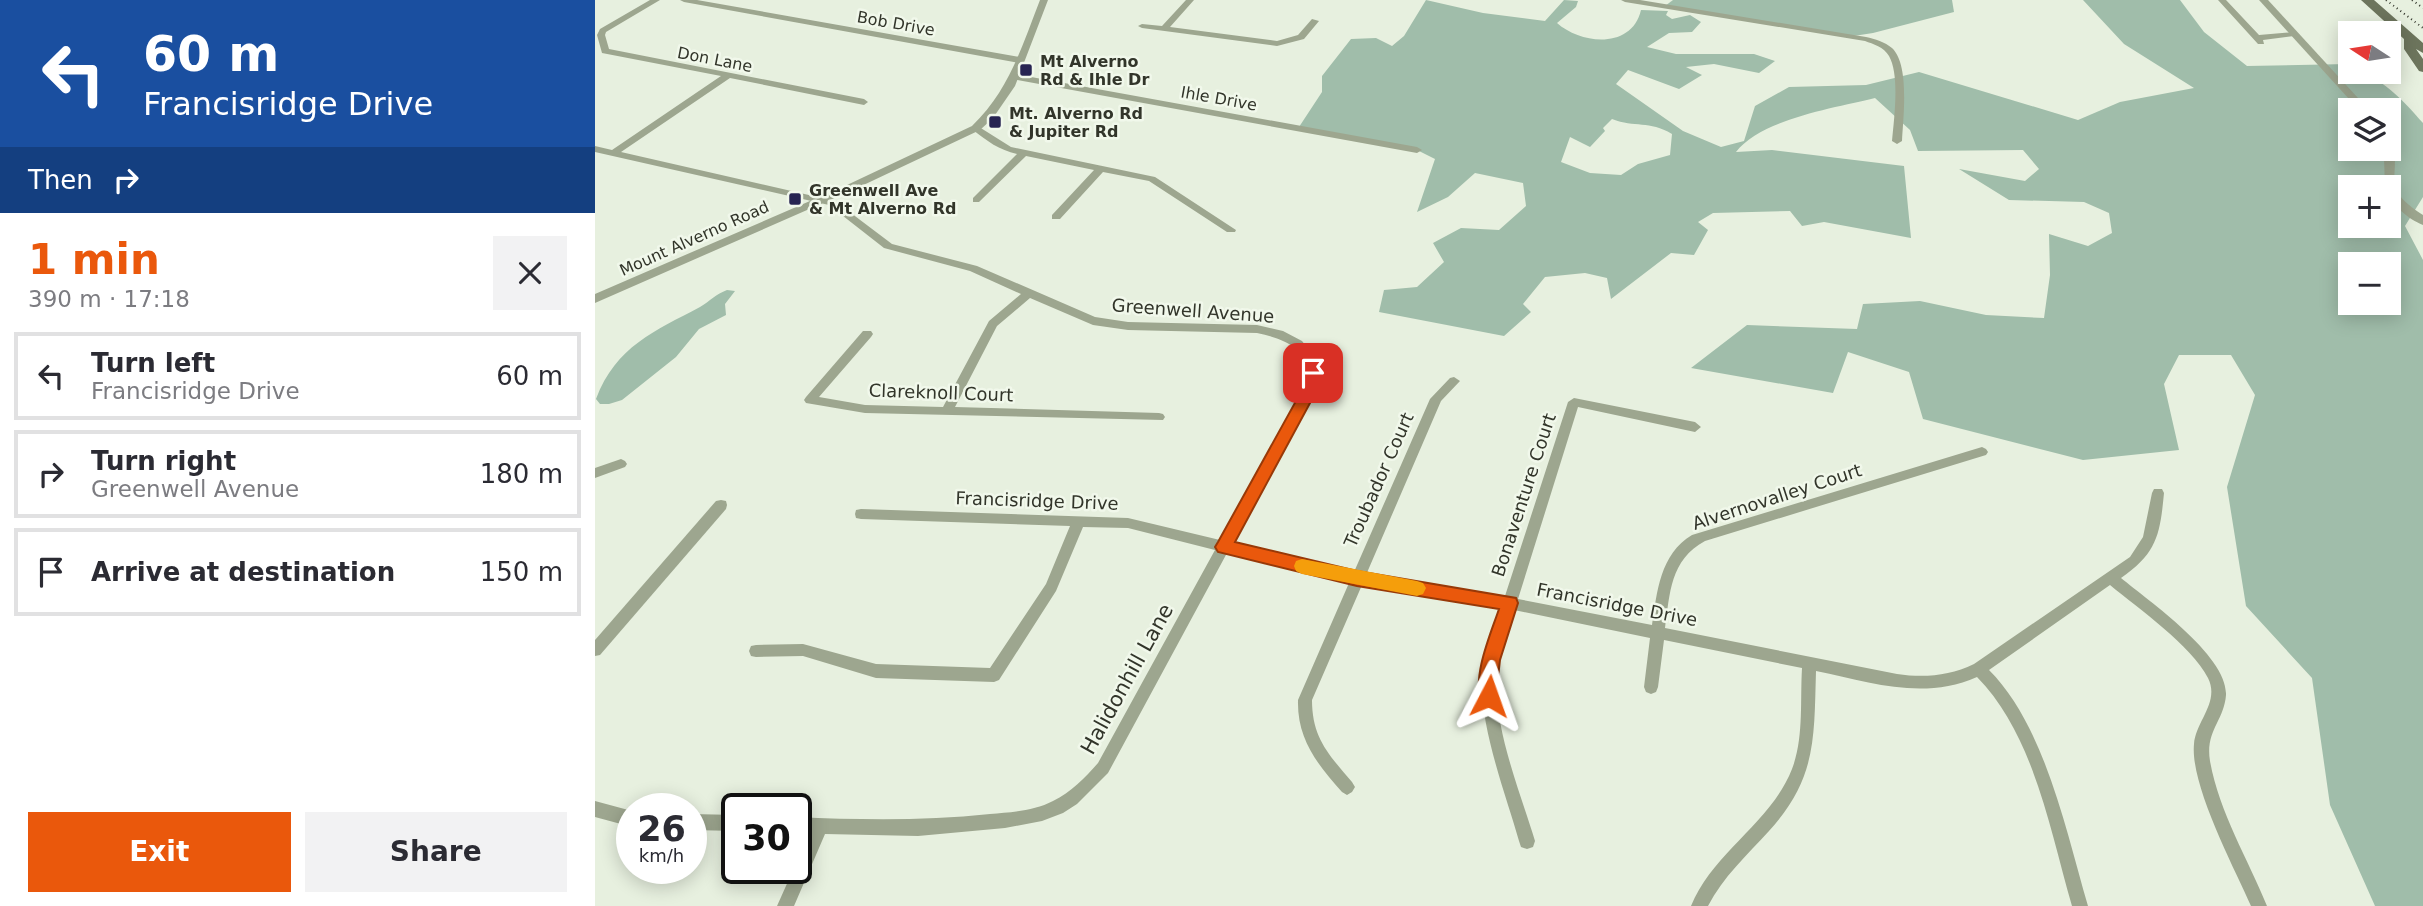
<!DOCTYPE html>
<html lang="en">
<head>
<meta charset="utf-8">
<style>
	body { margin:0; font-family:"DejaVu Sans",sans-serif; background:#f2f2f3; color:#2b2b33; height:100vh; display:flex; flex-direction:column; font-size:26px; white-space:nowrap }
	* { box-sizing:border-box; margin:0 }
	p { font-size:23px; color:#7c7c81 }
	.icon { flex:none; width:38px; height:38px; fill:none; stroke:currentColor; stroke-width:2; stroke-linecap:round; stroke-linejoin:round }
	.map { position:relative; flex:1; overflow:hidden }
	.details { display:flex; flex-direction:column; background:#fff; width:595px }
	.details>* { flex:none }
	.top-card { background:#1a4fa0; color:#fff; overflow:hidden }
	.needle { width:46px; rotate:282deg }
	.buttons { position:absolute; left:1743px; top:21px; display:grid; gap:14px }
	.buttons a { display:grid; place-items:center; width:63px; height:63px; border-radius:0px; background:#fff; box-shadow:0 4px 18px #0003; font-size:35px }
	.speed { position:absolute; left:21px; top:793px; display:flex; gap:14px; font-size:35px; font-weight:700; text-align:center }
	.speed>* { display:grid; place-content:center; width:91px; height:91px; border-radius:50%; background:#fff; box-shadow:0 4px 18px #0003; line-height:1 }
	.speed small { font-size:18px; font-weight:400 }
	.speed .limit { border:4px solid #111; border-radius:10px; background:#fff; color:#111 }
	.pin { position:absolute; display:grid; place-items:center; width:60px; height:60px; color:#fff; margin:-30px; border-radius:14px; box-shadow:0 4px 10px #0006 }
	.me { position:absolute; width:77px; margin:-38px; rotate:4deg; stroke-linejoin:round; filter:drop-shadow(0 0 5px #0008) }
	.turn { display:flex; align-items:center; gap:24px; height:147px; padding:0 28px; font-size:32px }
	.turn .icon { width:91px; height:91px; stroke-width:2.5 }
	.turn b { display:block; font-size:49px; line-height:60px }
	.then { display:flex; align-items:center; height:66px; padding:0 28px; background:#0003; gap:14px; font-size:26px }
	.round { display:grid; place-items:center; flex:none; width:74px; height:74px; border-radius:0px; background:#f2f2f3 }
	.overview { display:flex; align-items:center; justify-content:space-between; height:119px; padding:0 28px }
	h1 { font-size:42px; font-weight:700; line-height:52px; color:#ea580c }
	.cta { display:flex; gap:14px; margin-top:auto; padding:14px 28px }
	.cta a { flex:1; height:80px; border-radius:0px; background:#ea580c; color:#fff; font-size:28px; font-weight:700; line-height:80px; text-align:center }
	.cta a+a { background:#f2f2f3; color:#2b2b33 }
	ul { padding:0; list-style:none }
	li { display:flex; align-items:center; gap:21px; height:88px; margin:0 14px 10px; padding:0 14px; border:4px solid #e1e1e2; border-radius:0px }
	li div { flex:1 }
	li b { display:block; font-size:26px }
	li em { font-style:normal }
	main { display:flex; flex:1; min-height:0 }
	.map>svg:first-child { display:block }
</style>
</head>
<body>
<main>
<section class="details">
<div class="top-card">
<div class="turn"><svg class="icon" aria-label="left" viewBox="0 0 24 24"><path d="M17 20v-9H6M10 6l-5 5 5 5"/></svg><div><b>60 m</b>Francisridge Drive</div></div>
<div class="then">Then<svg class="icon" aria-label="right" viewBox="0 0 24 24"><path d="M7 20v-9h11M14 6l5 5-5 5"/></svg></div>
</div>
<div class="overview"><div><h1>1 min</h1><p>390 m · 17:18</p></div><a class="round"><svg class="icon" aria-label="close" viewBox="0 0 24 24"><path d="M6 6l12 12M18 6L6 18"/></svg></a></div>
<ul>
<li><svg class="icon" aria-label="left" viewBox="0 0 24 24"><path d="M17 20v-9H6M10 6l-5 5 5 5"/></svg><div><b>Turn left</b><p>Francisridge Drive</p></div><em>60 m</em></li>
<li><svg class="icon" aria-label="right" viewBox="0 0 24 24"><path d="M7 20v-9h11M14 6l5 5-5 5"/></svg><div><b>Turn right</b><p>Greenwell Avenue</p></div><em>180 m</em></li>
<li><svg class="icon" aria-label="arrive" viewBox="0 0 24 24"><path d="M6 21V4h12l-3 4 3 4H6"/></svg><div><b>Arrive at destination</b></div><em>150 m</em></li>
</ul>
<div class="cta"><a>Exit</a><a>Share</a></div>
</section>
<div class="map">
<svg width="1828" height="906" viewBox="0 0 1828 906">
	<rect width="100%" height="100%" fill="#e7f0df"/>
	<!-- green -->
	<g fill="#a0bdaa" fill-rule="evenodd">
		<path d="M 831,0 L 888,13 L 950,21 L 969,0 L 983,1 L 981,7 L 962,23 C 987,45 1037,49 1046,10 L 1073,11 L 1071,15 L 1077,19 L 1095,15 L 1106,22 L 1097,32 L 1074,33 L 1052,47 L 1081,54 L 1159,54 L 1180,61 L 1164,73 L 1119,64 L 1091,67 L 1107,75 L 1084,89 L 1033,70 L 1021,84 L 1088,131 L 1126,147 L 1149,141 L 1160,106 L 1194,87 L 1271,85 L 1324,72 L 1483,120 L 1525,102 L 1599,88 L 1529,44 L 1488,0 L 1585,0 L 1609,32 L 1652,66 L 1753,64 L 1755,72 C 1784,72 1810,103 1828,123 L 1828,197 L 1810,226 L 1828,260 L 1828,906 L 1780,906 L 1735,805 L 1717,678 L 1651,606 L 1632,487 L 1660,395 L 1636,355 L 1584,355 L 1569,384 L 1584,450 L 1488,460 L 1328,419 L 1314,372 L 1253,352 L 1238,393 L 1096,368 L 1152,325 L 1262,329 L 1268,304 L 1325,301 L 1391,315 L 1449,318 L 1455,275 L 1454,234 L 1493,246 L 1517,233 L 1514,213 L 1489,202 L 1414,200 L 1364,169 L 1430,181 L 1444,169 L 1428,150 L 1323,151 L 1315,130 L 1280,98 C 1240,108 1166,119 1141,152 L 1177,150 L 1309,166 L 1316,238 L 1229,222 L 1207,226 L 1195,211 L 1118,213 L 1103,222 L 1113,230 L 1099,255 L 1076,253 L 1016,299 L 1012,278 L 990,273 L 950,277 L 928,304 L 936,312 L 909,336 L 784,312 L 789,290 L 822,287 L 849,262 L 838,243 L 866,228 L 904,230 L 931,206 L 928,183 L 880,173 L 853,197 L 822,212 L 840,159 L 822,150 L 704,127 L 727,92 L 727,76 L 756,39 L 781,38 L 797,46 L 809,36 ZM 1755,110 L 1794,110 L 1794,149 L 1755,149 ZM 1017,119 C 1040,128 1054,120 1077,134 L 1075,155 L 1043,164 L 1026,175 L 995,173 L 966,162 L 975,137 L 995,147 L 1010,131 L 1008,128 ZM 1755,187 L 1794,187 L 1794,226 L 1755,226 ZM 1755,264 L 1794,264 L 1794,303 L 1755,303 Z"/>
		<path d="M 1078,0 L 1357,0 L 1359,12 L 1278,33 L 1252,37 L 1070,6 Z"/>
		<path d="M 132,290 L 140,291 L 130,304 L 131,315 L 104,329 L 81,357 L 27,400 L 14,404 L 5,404 L 1,399 C 21,346 60,331 105,307 C 115,301 121,294 132,290 Z"/>
	</g>
	<g fill="none" stroke-linecap="round" stroke-linejoin="round">
		<!-- minor -->
		<g fill="#9da68f" fill-rule="evenodd">
			<path d="M 55,0 L 65,0 L 11,32 L 10,35 L 14,49 L 269,99 L 273,102 L 269,105 L 135,78 L 26,152 L 240,201 L 297,244 L 382,266 L 500,317 L 533,322 L 662,325 L 688,331 L 707,341 L 719,356 L 724,373 L 719,392 L 637,543 L 759,572 L 835,399 L 855,378 L 859,377 L 865,381 L 846,401 L 771,575 L 910,596 L 973,402 L 979,398 L 1100,422 L 1106,427 L 1100,432 L 983,407 L 923,599 L 1057,625 C 1062,592 1065,554 1097,535 L 1387,447 L 1391,449 L 1393,452 L 1391,455 L 1110,541 C 1075,560 1075,593 1070,628 L 1302,674 C 1329,678 1354,676 1379,664 L 1535,557 L 1548,537 L 1557,493 L 1559,489 L 1567,489 L 1569,493 C 1565,535 1562,553 1526,578 C 1554,601 1633,656 1631,695 C 1629,721 1610,731 1615,761 C 1624,812 1653,859 1672,906 L 1656,906 C 1639,867 1595,785 1599,744 C 1601,721 1625,702 1613,678 C 1596,645 1544,609 1515,585 L 1394,670 C 1450,726 1471,831 1493,906 L 1477,906 C 1455,830 1439,735 1382,677 C 1327,701 1276,682 1221,671 C 1219,738 1222,778 1174,831 C 1152,855 1128,877 1113,906 L 1096,906 C 1118,852 1176,823 1197,769 C 1209,738 1205,701 1207,668 L 1069,640 L 1063,687 L 1061,692 L 1056,694 L 1051,692 L 1049,687 L 1055,638 L 919,610 C 914,627 906,644 903,662 C 894,718 924,788 940,841 L 938,847 L 932,849 L 926,847 L 924,841 C 910,791 878,711 889,660 C 893,642 901,625 906,608 L 767,585 L 717,700 C 717,738 734,755 757,782 L 760,787 L 757,792 L 752,795 L 747,792 C 722,764 702,739 703,700 L 754,583 L 632,553 L 513,773 L 482,804 L 468,813 L 447,821 L 410,828 L 323,836 L 230,834 L 199,906 L 182,906 L 199,868 L 201,868 L 201,862 L 214,834 L 201,833 L 201,817 C 266,820 330,821 395,814 C 416,812 439,811 458,801 C 476,792 490,778 503,763 L 620,550 L 533,528 L 488,527 L 461,591 L 404,680 L 399,682 L 281,678 L 208,656 L 161,657 L 156,656 L 154,651 L 156,646 L 161,645 L 208,644 L 281,664 L 395,668 L 451,584 L 475,526 L 266,519 L 261,518 L 260,514 L 261,510 L 266,509 L 533,518 L 625,540 L 707,392 C 718,352 698,341 662,333 L 533,330 L 498,325 L 435,298 L 402,326 L 360,407 L 564,413 L 568,414 L 570,417 L 568,420 L 270,413 L 211,403 L 209,400 L 211,397 L 268,331 L 276,331 L 278,334 L 276,337 L 224,397 L 270,405 L 348,407 L 394,321 L 426,294 L 375,271 L 289,248 L 234,205 L 0,152 L 0,146 L 17,150 L 126,76 L 7,53 L 2,35 L 5,29 Z"/>
			<path d="M 85,0 L 102,0 L 425,57 L 429,60 L 425,63 L 89,2 Z"/>
			<path d="M 591,0 L 599,0 L 575,27 L 682,41 L 703,35 L 717,19 L 724,21 L 709,39 L 682,46 L 547,28 L 543,26 L 547,24 L 567,26 Z"/>
			<path d="M 1026,0 L 1045,0 L 1271,37 C 1280,39 1290,42 1297,48 C 1315,65 1308,118 1307,141 L 1302,144 L 1297,141 C 1299,119 1305,75 1294,56 C 1289,47 1278,44 1270,41 L 1030,2 Z"/>
			<path d="M 1623,0 L 1631,0 L 1664,35 L 1699,32 L 1703,34 L 1699,36 L 1668,40 L 1669,44 L 1663,44 Z"/>
			<path d="M 420,74 L 822,147 L 827,150 L 822,153 L 417,79 L 416,77 Z"/>
			<path d="M 381,125 L 416,147 L 560,177 L 641,230 L 640,232 L 632,232 L 554,181 L 508,172 L 465,219 L 457,219 L 457,215 L 499,170 L 431,156 L 384,202 L 378,202 L 378,198 L 422,154 C 404,150 392,141 378,130 L 376,128 Z"/>
			<path d="M 26,459 L 30,461 L 32,464 L 30,467 L 0,478 L 0,468 Z"/>
			<path d="M 126,500 L 131,501 L 132,505 L 131,509 L 5,655 L 0,656 L 0,640 L 121,501 Z"/>
			<path d="M 0,801 L 37,811 L 37,827 L 0,817 Z"/>
			<path d="M 96,814 L 142,815 L 142,831 L 96,830 Z"/>
		</g>
		<!-- tertiary -->
		<g fill="#9da68f" fill-rule="evenodd">
			<path d="M 445,0 L 453,0 L 420,86 L 398,118 L 385,130 L 260,189 L 0,303 L 0,294 L 252,185 L 377,126 C 414,91 427,46 445,0 Z"/>
			<path d="M 1664,0 L 1673,0 L 1774,110 L 1764,110 Z"/>
			<path d="M 1794,146 C 1806,158 1795,176 1802,191 C 1807,201 1819,209 1828,215 L 1828,225 C 1813,219 1794,204 1794,187 L 1790,187 L 1789,158 L 1787,149 L 1794,149 Z"/>
		</g>
		<!-- primary -->
		<path fill="#6d755d" fill-rule="evenodd" d="M 1766,0 L 1779,0 L 1828,43 L 1828,53 L 1821,49 L 1828,59 L 1828,72 L 1824,71 L 1809,49 L 1809,39 Z"/>
		<!-- rail -->
		<g stroke="#32352a" stroke-width="2" stroke-dasharray="1 3.5" stroke-linecap="butt">
			<path d="M 1791,0 L 1828,28"/>
			<path d="M 1817,0 L 1828,8"/>
		</g>
	</g>
	<!-- route -->
	<path fill="#ea580c" stroke="#983908" stroke-width="2" d="M 718,368 L 725,373 L 721,392 L 640,542 L 762,571 L 921,598 L 923,603 L 905,660 L 900,703 L 894,705 L 887,703 C 876,678 896,633 904,609 L 762,586 L 623,552 L 620,547 L 623,542 L 706,392 L 710,373 Z"/>
	<!-- slow -->
	<path fill="#f59e0b" d="M 707,559 L 822,581 L 828,583 L 831,588 L 828,594 L 822,596 L 707,574 L 701,571 L 699,566 L 701,561 Z"/>
	<!-- markers -->
	<g fill="#272452" stroke="#f1f8eb" stroke-width="2.5">
		<rect x="424" y="63" width="14" height="14" rx="3.5"/>
		<rect x="393" y="115" width="14" height="14" rx="3.5"/>
		<rect x="193" y="192" width="14" height="14" rx="3.5"/>
	</g>
	<g text-anchor="middle" stroke-width="5" stroke-linejoin="round" paint-order="stroke">
		<!-- far-street labels -->
		<g font-size="16" fill="#32352a" stroke="#f1f8eb">
			<text transform="translate(301 23) rotate(10)" y="6">Bob Drive</text>
			<text transform="translate(120 59) rotate(11)" y="6">Don Lane</text>
			<text transform="translate(624 98) rotate(10)" y="6">Ihle Drive</text>
			<text transform="translate(99 238) rotate(-24)" y="6">Mount Alverno Road</text>
		</g>
		<!-- far-poi labels -->
		<g font-size="16" font-weight="bold" fill="#32352a" stroke="#f1f8eb" text-anchor="start">
			<text x="445" y="67">Mt Alverno<tspan x="445" dy="18">Rd &amp; Ihle Dr</tspan></text>
			<text x="414" y="119">Mt. Alverno Rd<tspan x="414" dy="18">&amp; Jupiter Rd</tspan></text>
			<text x="214" y="196">Greenwell Ave<tspan x="214" dy="18">&amp; Mt Alverno Rd</tspan></text>
		</g>
		<!-- street labels -->
		<g font-size="18" fill="#32352a" stroke="#f1f8eb">
			<text transform="translate(598 311) rotate(4)" y="6">Greenwell Avenue</text>
			<text transform="translate(346 393) rotate(2)" y="6">Clareknoll Court</text>
			<text transform="translate(784 480) rotate(-66)" y="6">Troubador Court</text>
			<text transform="translate(929 495) rotate(-72)" y="6">Bonaventure Court</text>
			<text transform="translate(1182 497) rotate(-18)" y="6">Alvernovalley Court</text>
			<text transform="translate(442 501) rotate(2)" y="6">Francisridge Drive</text>
			<text transform="translate(1022 605) rotate(11)" y="6">Francisridge Drive</text>
		</g>
		<!-- near-street labels -->
		<g font-size="21" fill="#32352a" stroke="#f1f8eb">
			<text transform="translate(532 679) rotate(-61)" y="7">Halidonhill Lane</text>
		</g>
	</g>
</svg>
<div class="buttons">
<a><svg class="needle" viewBox="-14 -14 28 28"><path d="M0-13l5 13h-10z" fill="#e53935"/><path d="M0 13l5-13h-10z" fill="#7c7c81"/></svg></a>
<a><svg class="icon" aria-label="layers" viewBox="0 0 24 24"><path d="M12 4l9 5-9 5-9-5zM3 14l9 5 9-5"/></svg></a>
<a>+</a>
<a>−</a>
</div>
<div class="speed"><div>26<small>km/h</small></div><div class="limit">30</div></div>
<div class="pin" style="left:718px;top:373px;background:#d93025"><svg class="icon" aria-label="arrive" viewBox="0 0 24 24"><path d="M6 21V4h12l-3 4 3 4H6"/></svg></div>
<svg class="me" style="left:894px;top:696px" viewBox="-20 -20 40 40"><path d="M0-17L14 15 0 8-14 15z" fill="#ea580c" stroke="#fff" stroke-width="4"/></svg>
</div>
</main>
</body>
</html>
